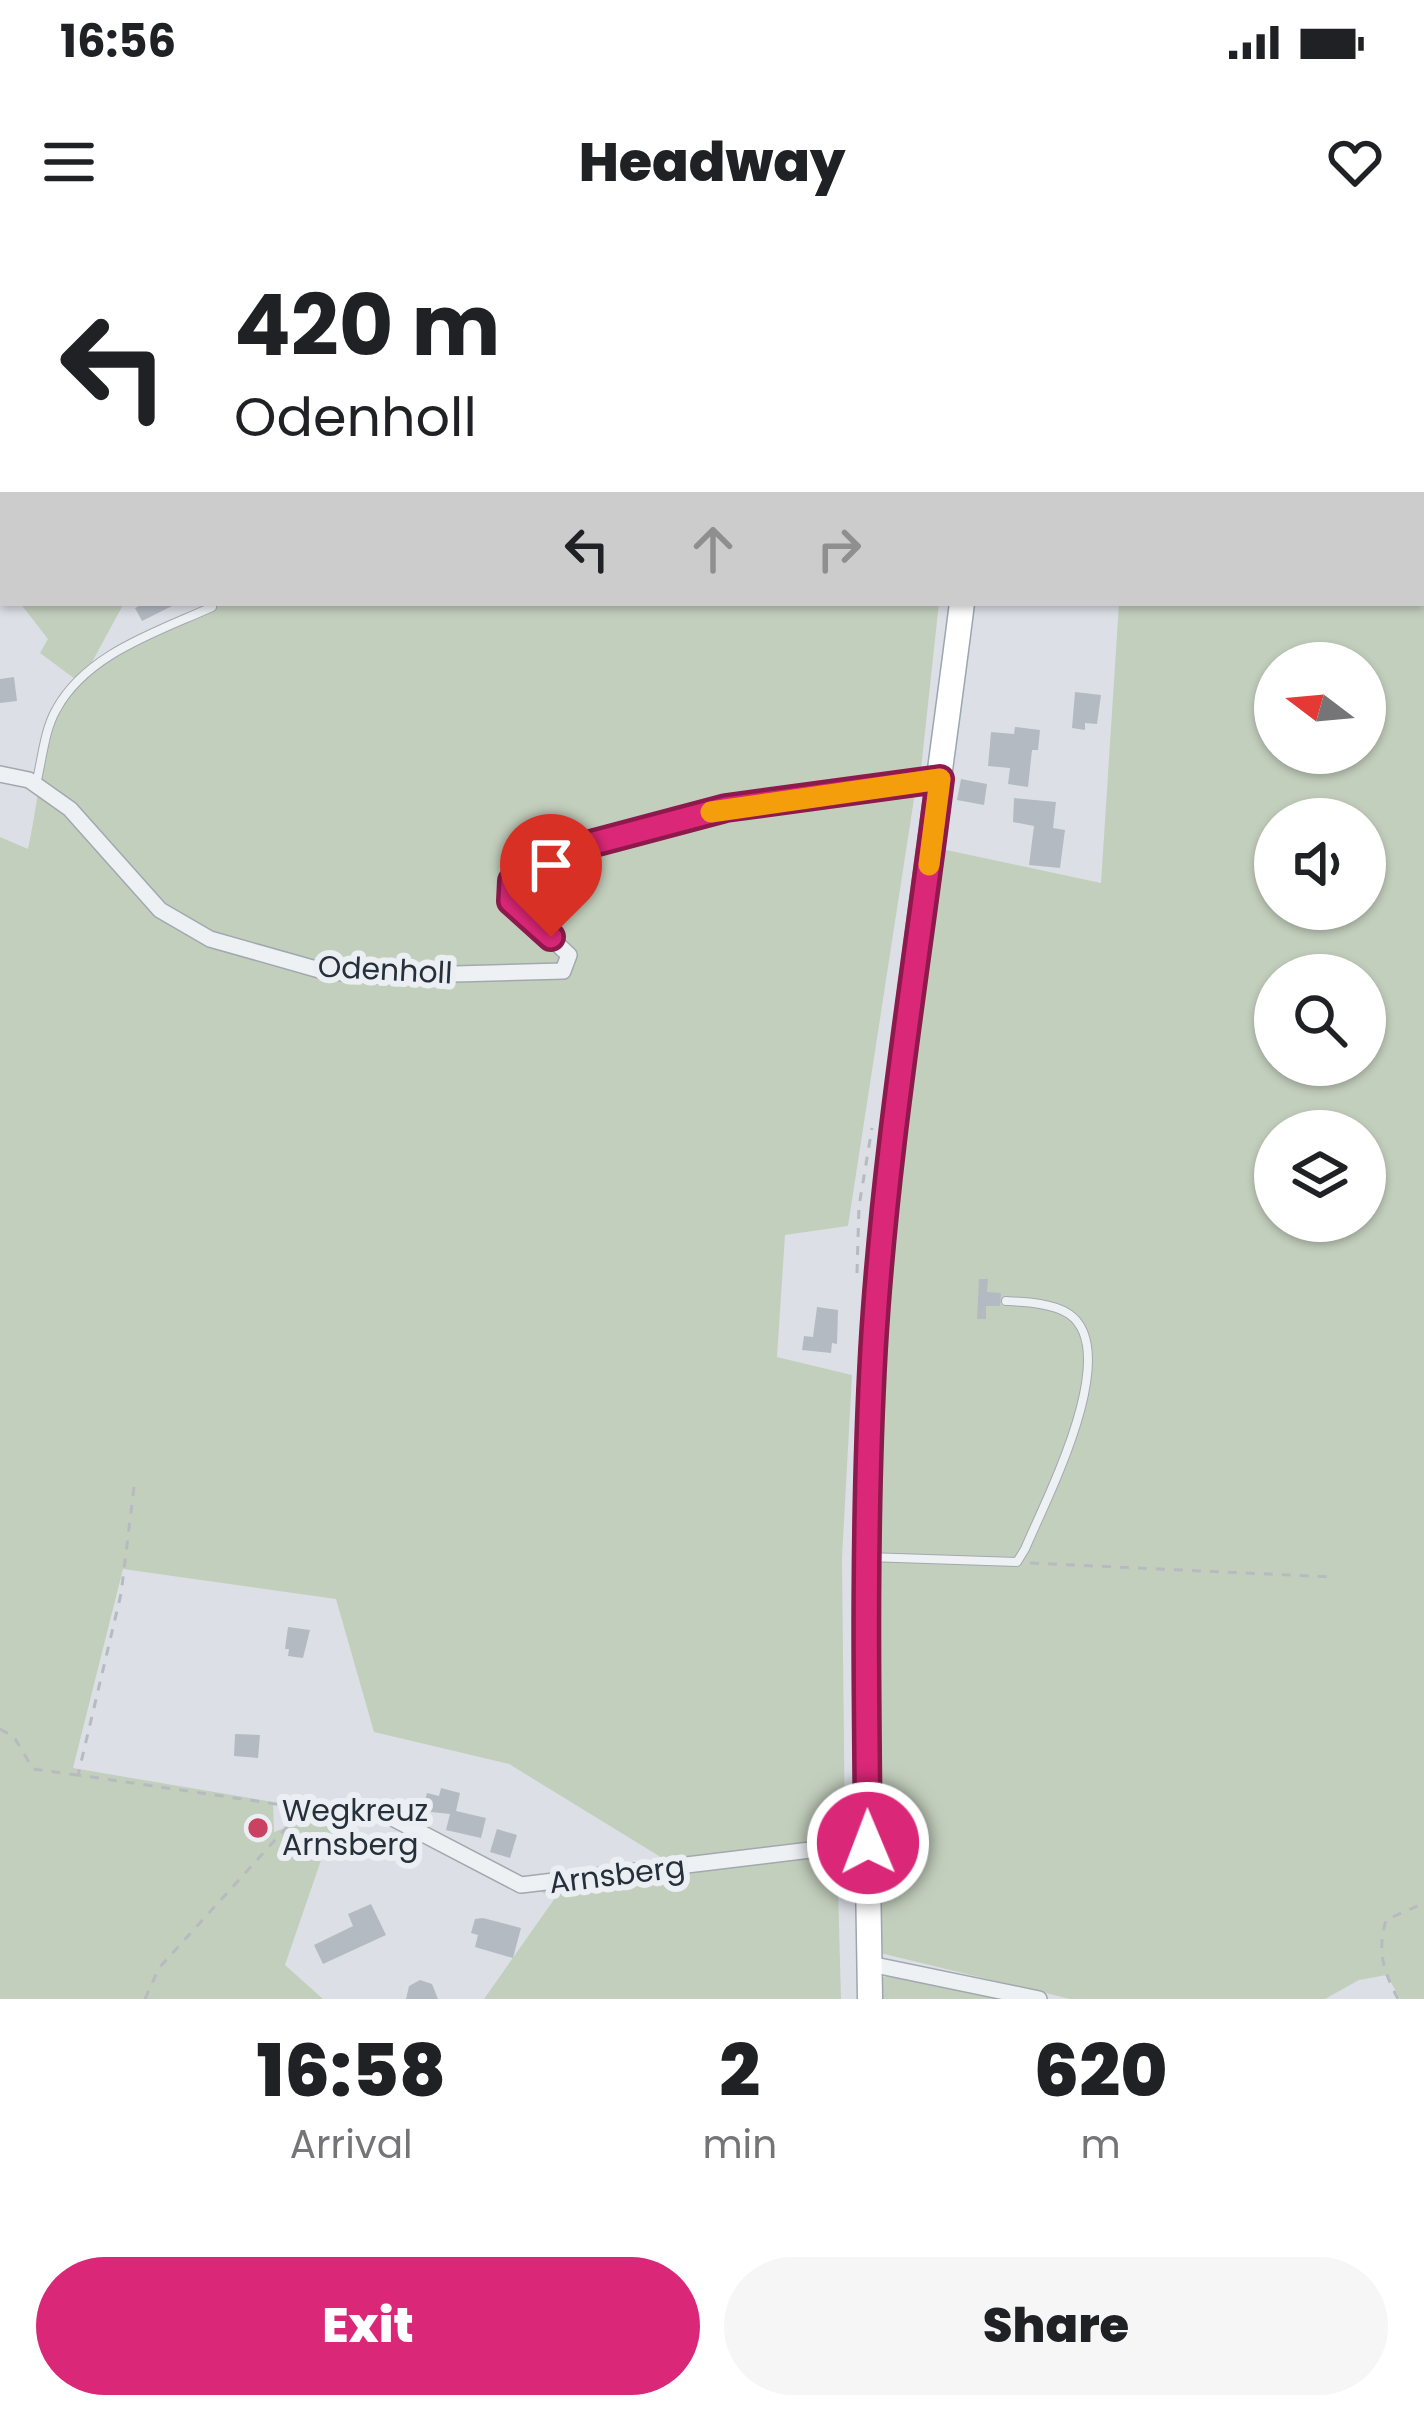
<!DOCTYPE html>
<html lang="en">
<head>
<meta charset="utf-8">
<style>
	body { margin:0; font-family:Poppins,sans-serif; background:#f6f6f6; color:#202124; height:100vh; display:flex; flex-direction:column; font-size:45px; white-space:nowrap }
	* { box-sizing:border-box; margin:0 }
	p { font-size:39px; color:#757577 }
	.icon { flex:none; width:66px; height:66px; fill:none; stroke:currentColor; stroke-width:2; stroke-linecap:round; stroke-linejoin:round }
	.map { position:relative; height:1759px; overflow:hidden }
	.drawer { display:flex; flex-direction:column; background:#fff; flex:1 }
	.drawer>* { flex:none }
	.banner { position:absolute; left:0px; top:0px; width:1425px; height:366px; box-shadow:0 3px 9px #0004; background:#fff; color:#202124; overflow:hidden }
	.needle { width:78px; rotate:286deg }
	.controls { position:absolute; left:1254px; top:402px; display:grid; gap:24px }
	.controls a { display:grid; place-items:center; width:132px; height:132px; border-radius:50%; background:#fff; box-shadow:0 3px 9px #0004; font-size:60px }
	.pin { position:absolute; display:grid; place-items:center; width:102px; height:102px; color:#fff; margin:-123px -51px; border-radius:50% 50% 50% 0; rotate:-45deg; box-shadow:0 0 12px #0007 }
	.pin .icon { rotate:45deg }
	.me { position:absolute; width:132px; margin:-66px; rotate:359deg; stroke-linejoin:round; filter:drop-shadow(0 0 9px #0008) }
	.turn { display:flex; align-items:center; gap:42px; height:252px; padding:0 36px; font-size:54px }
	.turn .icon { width:156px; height:156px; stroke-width:2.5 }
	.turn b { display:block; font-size:84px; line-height:102px }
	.lanes { display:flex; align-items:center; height:114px; padding:0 36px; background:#0003; justify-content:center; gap:60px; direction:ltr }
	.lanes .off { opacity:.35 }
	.eta { display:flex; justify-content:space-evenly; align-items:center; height:204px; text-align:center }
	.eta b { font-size:72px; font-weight:800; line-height:84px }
	.button { display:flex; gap:24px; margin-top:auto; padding:24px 36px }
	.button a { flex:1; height:138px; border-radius:72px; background:#db2777; color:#fff; font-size:48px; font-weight:800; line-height:138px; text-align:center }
	.button a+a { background:#f6f6f6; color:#202124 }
	.status { display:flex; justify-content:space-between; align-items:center; height:84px; padding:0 60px; background:#fff; direction:ltr }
	.status svg { height:33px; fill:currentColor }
	header { display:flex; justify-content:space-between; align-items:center; height:156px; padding:0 36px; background:#fff; font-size:54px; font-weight:800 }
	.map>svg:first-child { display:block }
</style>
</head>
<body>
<div class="status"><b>16:56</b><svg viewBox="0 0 49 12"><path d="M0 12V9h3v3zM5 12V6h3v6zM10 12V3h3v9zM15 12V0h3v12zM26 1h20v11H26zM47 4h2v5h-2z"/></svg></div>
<header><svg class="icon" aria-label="menu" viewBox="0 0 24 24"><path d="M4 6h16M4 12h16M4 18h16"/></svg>Headway<svg class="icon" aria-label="heart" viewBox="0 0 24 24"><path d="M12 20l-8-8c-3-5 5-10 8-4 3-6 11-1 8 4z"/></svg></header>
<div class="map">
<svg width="1424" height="1759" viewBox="0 0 1424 1759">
	<rect width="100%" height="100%" fill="#dce0e6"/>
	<!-- green -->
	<g fill="#c3cfbd" fill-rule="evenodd">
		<path d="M 0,0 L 972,0 L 3,3 L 0,225 Z"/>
		<path d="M 1424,201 L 1424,1759 L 1400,1759 L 1387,1735 L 1359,1740 L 1325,1759 L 1070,1759 L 880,1713 L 871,1309 L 884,1116 L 937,608 L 1101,643 L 1119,363 L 1422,363 ZM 1275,423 L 1365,423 L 1365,513 L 1275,513 ZM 1275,579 L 1365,579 L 1365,669 L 1275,669 ZM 1275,735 L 1365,735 L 1365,825 L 1275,825 ZM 1275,891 L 1365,891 L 1365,981 L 1275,981 Z"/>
		<path d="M 20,363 L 124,363 L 91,424 L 75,439 L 40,413 L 48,399 Z"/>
		<path d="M 212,363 L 939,363 L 920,538 L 727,571 L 916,546 L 848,986 L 785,995 L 777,1117 L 852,1135 L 842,1318 L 845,1597 L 672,1624 L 509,1524 L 374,1492 L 336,1359 L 123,1329 L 73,1528 L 273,1562 L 274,1592 L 339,1568 L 285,1725 L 323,1759 L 0,1759 L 0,597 L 28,609 C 37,567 41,519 56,479 C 78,417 162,393 215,368 Z"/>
		<path d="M 837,1610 L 841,1759 L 484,1759 L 555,1658 L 537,1650 Z"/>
		<path d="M 892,1733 L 1021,1759 L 882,1759 L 882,1738 Z"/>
	</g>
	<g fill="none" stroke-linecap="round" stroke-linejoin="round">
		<!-- stream -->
		<g stroke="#97b2c5" stroke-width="4.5">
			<path d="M 397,0 L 400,3"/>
			<path d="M 374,3 L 375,0"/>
		</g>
	</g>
	<!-- building -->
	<g fill="#b3bac2">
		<path d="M 145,363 L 178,363 L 142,381 L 135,368 Z"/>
		<path d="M 14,437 L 17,461 L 0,463 L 0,439 Z"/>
		<path d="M 1075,452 L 1101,455 L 1097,484 L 1085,483 L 1085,490 L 1072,488 Z"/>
		<path d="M 1015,487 L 1040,490 L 1038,510 L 1032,510 L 1028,547 L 1008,544 L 1010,528 L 988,526 L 991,492 L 1014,494 Z"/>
		<path d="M 961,539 L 987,544 L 984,565 L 957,560 Z"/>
		<path d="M 1014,558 L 1056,562 L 1053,588 L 1065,590 L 1060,628 L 1029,625 L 1034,586 L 1013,582 Z"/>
		<path d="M 979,1039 L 988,1039 L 987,1052 L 1001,1053 L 1000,1066 L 986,1066 L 986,1079 L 977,1079 Z"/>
		<path d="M 817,1067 L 838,1070 L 837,1104 L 832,1103 L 831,1113 L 802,1110 L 804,1096 L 813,1097 Z"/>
		<path d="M 288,1387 L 310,1390 L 303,1418 L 288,1416 L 289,1409 L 285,1409 Z"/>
		<path d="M 235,1494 L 260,1495 L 258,1518 L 234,1516 Z"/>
		<path d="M 441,1548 L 460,1553 L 456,1571 L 486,1578 L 481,1598 L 446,1590 L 450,1574 L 422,1571 L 427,1553 L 439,1556 Z"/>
		<path d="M 497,1589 L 517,1595 L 510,1618 L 490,1612 Z"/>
		<path d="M 371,1664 L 386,1695 L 323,1724 L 314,1705 L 353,1686 L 348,1674 Z"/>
		<path d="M 483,1678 L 521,1688 L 513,1718 L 475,1707 L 478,1695 L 471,1693 L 475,1679 Z"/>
		<path d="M 420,1740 L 432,1744 L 438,1759 L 406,1759 L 409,1746 Z"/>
	</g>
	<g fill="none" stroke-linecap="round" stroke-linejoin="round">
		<!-- lane casing -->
		<g stroke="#a2a8af" stroke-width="10">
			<g id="lane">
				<path d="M 36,544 C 42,521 44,491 56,470 C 86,414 157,392 212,367"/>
				<path d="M 867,1317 L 1017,1322 L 1025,1309 C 1044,1263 1124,1112 1069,1074 C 1053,1063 1025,1062 1006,1061"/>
			</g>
		</g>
		<!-- street casing -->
		<g stroke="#a2a8af" stroke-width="18">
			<g id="street">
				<path d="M 1422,195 L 1424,195"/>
				<path d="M 0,534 L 29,540 L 70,569 L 160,670 L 210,699 L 323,731 L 381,736 L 563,731 L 569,715 L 511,661 L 512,641 L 531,625 L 564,611 L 726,568 L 940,539"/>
				<path d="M 383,1573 L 521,1645 L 868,1603"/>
				<path d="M 870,1724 L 1039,1759"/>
			</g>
		</g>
		<!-- primary casing -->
		<g stroke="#9ba6b1" stroke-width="27">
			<g id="primary">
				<path d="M 999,3 L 999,0"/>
				<path d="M 870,1759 C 867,1541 859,1322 874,1104 C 891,856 931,609 962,363"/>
			</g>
		</g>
		<!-- path -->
		<g stroke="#b6bbc0" stroke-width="3" stroke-dasharray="9 9" stroke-linecap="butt">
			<path d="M 71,0 L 71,3"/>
			<path d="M 694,0 L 695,3"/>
			<path d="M 325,3 L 326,0"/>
			<path d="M 857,1033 L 859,966 L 872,888"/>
			<path d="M 134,1247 L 121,1354 L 78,1535 L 310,1569"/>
			<path d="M 1030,1323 L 1333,1337"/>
			<path d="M 0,1489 L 14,1497 L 33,1529 L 77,1535"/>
			<path d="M 145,1759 L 159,1728 L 286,1588 C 317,1563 331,1562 369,1570"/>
			<path d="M 1398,1759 C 1383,1730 1377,1712 1386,1680 L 1424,1663"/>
		</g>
		<!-- lane -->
		<use href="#lane" stroke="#eef1f4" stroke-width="8"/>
		<!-- street -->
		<use href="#street" stroke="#eef1f4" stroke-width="15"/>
		<!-- primary -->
		<use href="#primary" stroke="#fff" stroke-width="24"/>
	</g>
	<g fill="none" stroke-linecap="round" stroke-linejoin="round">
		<!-- route casing -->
		<g stroke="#8e194d" stroke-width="30">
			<path id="route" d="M 551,697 L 511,661 L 512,641 L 531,625 L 564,611 L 726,568 L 940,539 C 916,729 884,920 873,1110 C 864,1275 866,1439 868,1603"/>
		</g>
		<!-- route -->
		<use href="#route" stroke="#db2777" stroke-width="21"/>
		<!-- slow -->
		<path stroke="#f59e0b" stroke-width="21" d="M 711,572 L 940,539 L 929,625"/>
	</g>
	<!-- markers -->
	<circle fill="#ca4262" stroke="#ebeff4" stroke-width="4.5" cx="258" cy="1588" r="12"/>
	<g text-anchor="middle" stroke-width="12" stroke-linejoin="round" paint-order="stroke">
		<!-- street labels -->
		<g font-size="30" fill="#26303b" stroke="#ebeff4">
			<text transform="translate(385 730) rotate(3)" y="10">Odenholl</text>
			<text transform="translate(617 1635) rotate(-7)" y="10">Arnsberg</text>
		</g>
		<!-- poi labels -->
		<g font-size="30" fill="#26303b" stroke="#ebeff4" text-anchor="start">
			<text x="282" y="1581">Wegkreuz<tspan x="282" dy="34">Arnsberg</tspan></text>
		</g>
	</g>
</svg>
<div class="controls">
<a><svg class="needle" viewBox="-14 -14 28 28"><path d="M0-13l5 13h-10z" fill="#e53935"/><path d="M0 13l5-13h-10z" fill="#757577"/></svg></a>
<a><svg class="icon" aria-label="sound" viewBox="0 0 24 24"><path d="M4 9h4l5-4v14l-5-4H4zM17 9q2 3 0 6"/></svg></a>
<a><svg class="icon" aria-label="search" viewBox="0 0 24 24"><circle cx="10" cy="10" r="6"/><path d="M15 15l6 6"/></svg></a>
<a><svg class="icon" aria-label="layers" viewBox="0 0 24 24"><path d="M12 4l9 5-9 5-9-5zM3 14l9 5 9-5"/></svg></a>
</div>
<div class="pin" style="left:551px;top:697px;background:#d93025"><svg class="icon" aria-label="arrive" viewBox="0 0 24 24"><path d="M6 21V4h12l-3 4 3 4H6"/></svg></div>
<svg class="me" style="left:868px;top:1603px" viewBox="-20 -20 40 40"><circle r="17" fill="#db2777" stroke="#fff" stroke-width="3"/><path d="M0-11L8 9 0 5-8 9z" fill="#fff"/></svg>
<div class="banner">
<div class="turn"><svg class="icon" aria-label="left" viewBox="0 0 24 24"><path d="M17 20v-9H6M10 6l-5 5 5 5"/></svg><div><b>420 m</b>Odenholl</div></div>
<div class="lanes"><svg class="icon" aria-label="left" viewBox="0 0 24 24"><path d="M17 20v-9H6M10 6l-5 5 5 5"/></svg><svg class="icon off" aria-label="ahead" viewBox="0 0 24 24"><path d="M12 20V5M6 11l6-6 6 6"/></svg><svg class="icon off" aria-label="right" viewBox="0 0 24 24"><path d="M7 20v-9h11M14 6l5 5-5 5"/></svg></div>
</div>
</div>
<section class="drawer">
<div class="eta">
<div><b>16:58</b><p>Arrival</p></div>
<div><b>2</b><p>min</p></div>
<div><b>620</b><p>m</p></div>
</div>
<div class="button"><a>Exit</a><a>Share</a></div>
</section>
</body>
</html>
